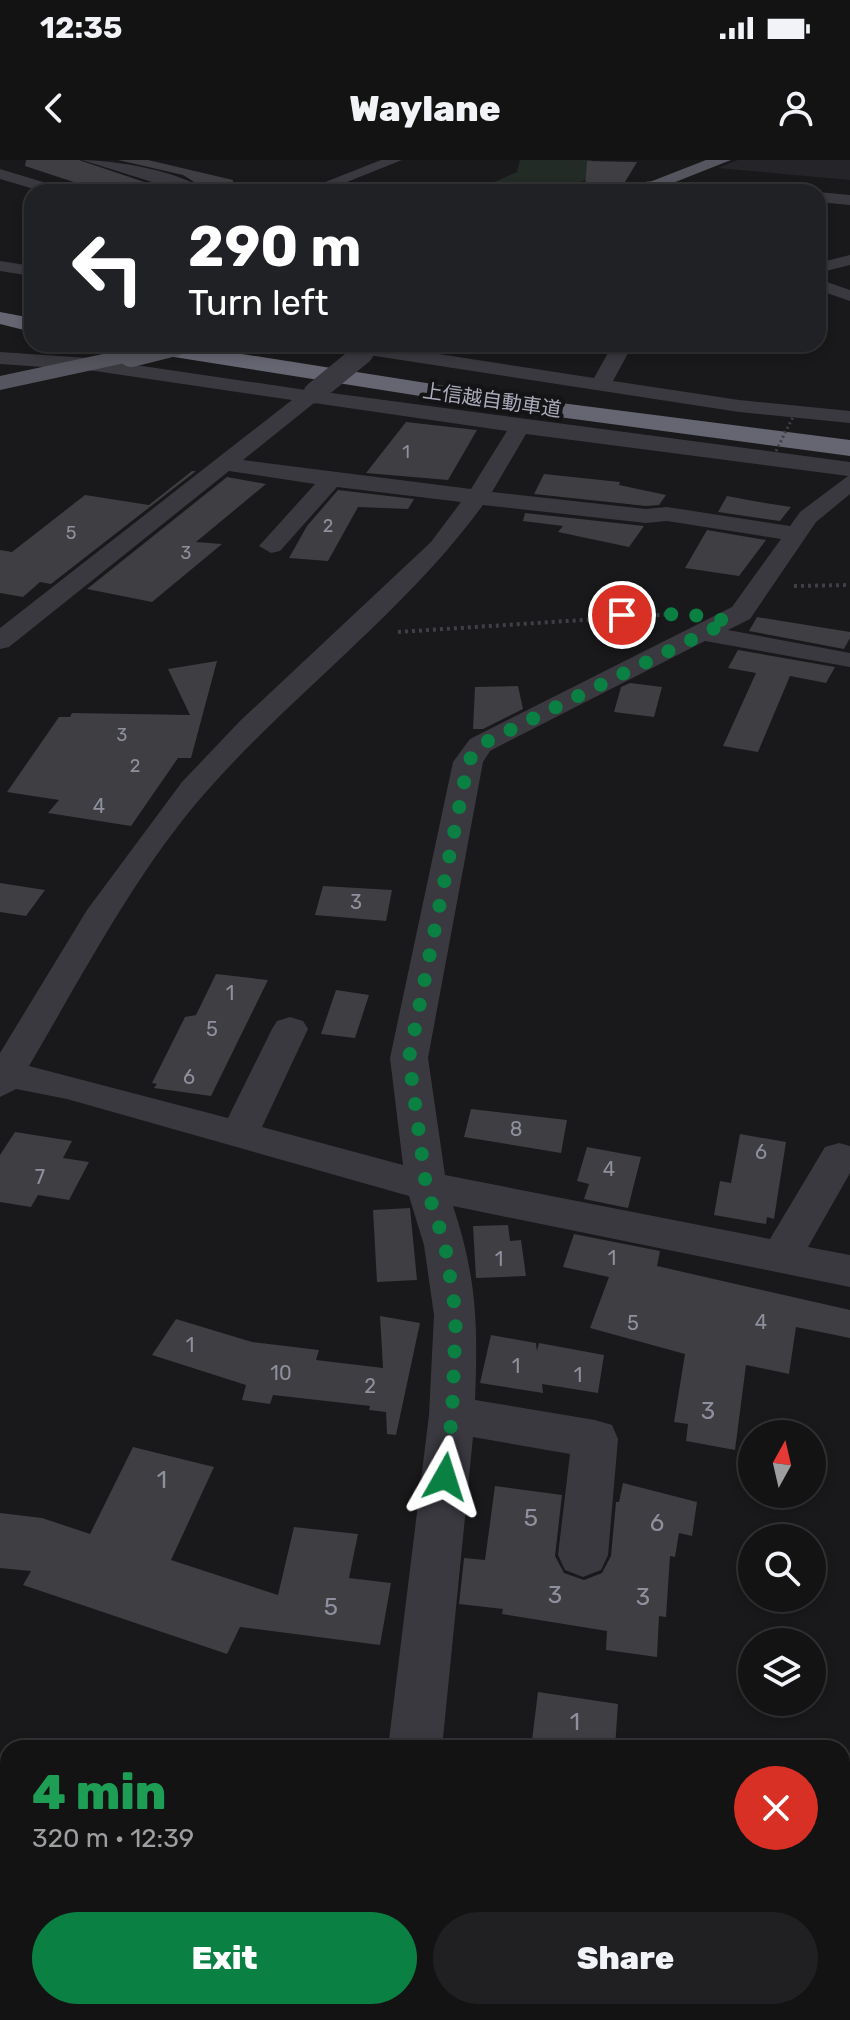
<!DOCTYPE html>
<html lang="en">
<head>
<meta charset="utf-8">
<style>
	body { margin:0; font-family:Rubik,"Noto Sans JP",sans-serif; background:#202022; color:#f1f3f6; height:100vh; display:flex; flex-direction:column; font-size:30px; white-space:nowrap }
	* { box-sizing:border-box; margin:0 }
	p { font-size:26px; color:#9d9ea0 }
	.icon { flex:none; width:44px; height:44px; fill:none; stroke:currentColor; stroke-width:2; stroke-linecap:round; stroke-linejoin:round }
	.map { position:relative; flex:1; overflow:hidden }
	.drawer { position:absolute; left:0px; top:1580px; width:850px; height:280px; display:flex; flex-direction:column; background:#131314; border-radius:24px 24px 0 0; box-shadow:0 4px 12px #0003,0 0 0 2px #323234 }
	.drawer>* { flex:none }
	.hud { position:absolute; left:24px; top:24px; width:802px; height:168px; border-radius:24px; box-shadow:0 4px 12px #0003,0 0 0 2px #323234; background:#202124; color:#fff; overflow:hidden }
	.needle { width:52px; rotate:8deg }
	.buttons { position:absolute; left:738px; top:1260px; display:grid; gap:16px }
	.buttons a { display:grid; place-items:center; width:88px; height:88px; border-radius:50%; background:#131314; box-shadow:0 4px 12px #0003,0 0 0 2px #323234; font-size:40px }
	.pin { position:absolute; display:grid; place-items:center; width:68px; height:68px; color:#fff; margin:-34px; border:4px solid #fff; border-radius:50%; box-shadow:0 2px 8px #0007 }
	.me { position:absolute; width:88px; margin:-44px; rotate:6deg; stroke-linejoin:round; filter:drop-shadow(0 0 6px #0008) }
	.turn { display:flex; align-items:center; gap:28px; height:168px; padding:0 32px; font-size:36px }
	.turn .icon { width:104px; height:104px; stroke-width:2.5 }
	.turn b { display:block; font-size:56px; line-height:68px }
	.round { display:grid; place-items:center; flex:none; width:84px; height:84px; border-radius:42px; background:#202022 }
	.head { display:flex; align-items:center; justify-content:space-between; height:136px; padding:0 32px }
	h1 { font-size:48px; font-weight:800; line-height:60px; color:#1e9e55 }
	.primary-button { display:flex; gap:16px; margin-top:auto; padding:16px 32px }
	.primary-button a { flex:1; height:92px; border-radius:48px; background:#0b8043; color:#fff; font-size:32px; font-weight:800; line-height:92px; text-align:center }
	.primary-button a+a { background:#202022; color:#f1f3f6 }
	.status { display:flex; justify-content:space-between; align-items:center; height:56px; padding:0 40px; background:#131314; direction:ltr }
	.status svg { height:22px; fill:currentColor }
	header { display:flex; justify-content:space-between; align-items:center; height:104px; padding:0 32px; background:#131314; font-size:36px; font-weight:800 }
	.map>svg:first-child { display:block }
</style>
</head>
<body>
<div class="status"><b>12:35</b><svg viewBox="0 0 49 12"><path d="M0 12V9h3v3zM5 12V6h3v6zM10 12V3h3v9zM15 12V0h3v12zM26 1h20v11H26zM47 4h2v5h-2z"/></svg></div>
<header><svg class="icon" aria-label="back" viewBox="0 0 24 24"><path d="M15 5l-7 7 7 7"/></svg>Waylane<svg class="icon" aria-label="person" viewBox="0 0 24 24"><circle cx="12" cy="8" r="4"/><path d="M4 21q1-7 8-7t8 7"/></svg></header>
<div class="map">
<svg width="850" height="1860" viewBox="0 0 850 1860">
	<rect width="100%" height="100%" fill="#19191b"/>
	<!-- built -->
	<path fill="#252428" d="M 738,0 L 850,0 L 850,20 L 718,8 Z"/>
	<!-- green -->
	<path fill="#222b25" d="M 520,0 L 592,0 L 586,20 L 557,32 L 471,32 L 517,12 Z"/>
	<!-- building -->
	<g fill="#3e3e43">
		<path d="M 26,0 L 79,0 L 174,32 L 104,32 L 25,6 Z"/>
		<path d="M 118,0 L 148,0 L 233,20 L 232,32 L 210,32 L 183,15 Z"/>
		<path d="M 587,1 L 637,2 L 619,32 L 585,29 Z"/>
		<path d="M 406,262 L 477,270 L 448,320 L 366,313 Z"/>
		<path d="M 192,311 L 196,311 L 51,424 L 40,422 L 23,437 L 0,433 L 0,390 L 12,392 L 85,335 L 149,345 Z"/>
		<path d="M 544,314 L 620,322 L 619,325 L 666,335 L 659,345 L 646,346 L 534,334 Z"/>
		<path d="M 227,317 L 266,324 L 196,382 L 222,384 L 152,442 L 87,429 Z"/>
		<path d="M 338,330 L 414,339 L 408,349 L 358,347 L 328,401 L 289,398 L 307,366 Z"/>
		<path d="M 727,336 L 759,342 L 791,347 L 780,361 L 718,352 Z"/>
		<path d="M 525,353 L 644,366 L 629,387 L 558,372 L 563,366 L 523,361 Z"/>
		<path d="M 707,370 L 766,380 L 739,416 L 685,408 Z"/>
		<path d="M 757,457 L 850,472 L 850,478 L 844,489 L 749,471 Z"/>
		<path d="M 738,490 L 835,507 L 826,523 L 790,516 L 758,592 L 723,586 L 756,513 L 728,508 Z"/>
		<path d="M 217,501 L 191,598 L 178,598 L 131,666 L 48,653 L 59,640 L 7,632 L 59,557 L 70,557 L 72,553 L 190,555 L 168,509 Z"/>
		<path d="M 630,523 L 662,527 L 654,557 L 614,552 L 621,527 Z"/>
		<path d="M 518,526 L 523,549 L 483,569 L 473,569 L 475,527 Z"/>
		<path d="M 0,723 L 45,730 L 26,756 L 0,752 Z"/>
		<path d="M 323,726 L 392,730 L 386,761 L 315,755 Z"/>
		<path d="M 216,814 L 268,820 L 211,936 L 154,928 L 157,924 L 152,923 L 185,857 L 196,855 Z"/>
		<path d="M 336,830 L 369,835 L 355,878 L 321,874 Z"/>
		<path d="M 471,949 L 567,960 L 561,993 L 464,977 Z"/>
		<path d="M 15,972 L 72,981 L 63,998 L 89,1002 L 69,1040 L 38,1035 L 31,1047 L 0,1042 L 0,995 Z"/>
		<path d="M 740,974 L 786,982 L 774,1059 L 767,1057 L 766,1064 L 714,1055 L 720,1021 L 731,1023 Z"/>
		<path d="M 587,987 L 641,997 L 628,1048 L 584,1039 L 589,1024 L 577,1021 Z"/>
		<path d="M 410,1048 L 417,1120 L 377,1122 L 373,1050 Z"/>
		<path d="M 508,1065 L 510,1081 L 521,1080 L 526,1116 L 476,1118 L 473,1066 Z"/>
		<path d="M 574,1074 L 660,1091 L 657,1106 L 850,1150 L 850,1178 L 796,1167 L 789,1214 L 746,1205 L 735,1290 L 686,1281 L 688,1264 L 674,1262 L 685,1194 L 590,1168 L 609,1117 L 563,1107 Z"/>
		<path d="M 380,1156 L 420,1163 L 396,1275 L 387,1274 L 386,1252 L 369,1250 L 370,1246 L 273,1235 L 270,1244 L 242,1240 L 246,1225 L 152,1195 L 176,1159 L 252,1182 L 319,1190 L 316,1200 L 383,1208 Z"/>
		<path d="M 491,1175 L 536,1183 L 537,1191 L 539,1183 L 604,1195 L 598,1233 L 542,1224 L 543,1233 L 480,1223 Z"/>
		<path d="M 133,1287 L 214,1307 L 171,1400 L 278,1435 L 294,1367 L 358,1374 L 349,1418 L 391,1423 L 380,1485 L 240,1467 L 227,1494 L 23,1425 L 31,1411 L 0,1408 L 0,1353 L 42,1358 L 90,1374 Z"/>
		<path d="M 623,1323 L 697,1342 L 692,1376 L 679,1373 L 675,1397 L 670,1396 L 666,1457 L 659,1456 L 657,1497 L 606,1490 L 607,1471 L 502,1454 L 503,1449 L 459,1444 L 464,1398 L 485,1400 L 495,1326 L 562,1335 L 555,1396 L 564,1413 L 584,1420 L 602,1413 L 611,1396 L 616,1342 L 619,1342 Z"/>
		<path d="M 538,1532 L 618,1544 L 615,1588 L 585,1588 L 532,1580 Z"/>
	</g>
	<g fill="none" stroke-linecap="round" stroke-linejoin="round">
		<!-- path -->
		<g stroke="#3f4047" stroke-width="4" stroke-dasharray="3 4" stroke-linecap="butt">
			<path d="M 794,426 L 850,425"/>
			<path d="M 398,472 L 675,454"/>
		</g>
		<!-- minor -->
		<g fill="#3a3940" fill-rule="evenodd">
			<path d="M 82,0 C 113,0 183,11 207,32 L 184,32 Z"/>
			<path d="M 381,0 L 402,0 L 322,32 L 300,32 Z"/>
			<path d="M 0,9 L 66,29 L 69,32 L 44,32 L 0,19 Z"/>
			<path d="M 648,21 L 722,27 L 730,32 L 643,29 L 643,23 Z"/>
			<path d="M 818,32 L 850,35 L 850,45 L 818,42 Z"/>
			<path d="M 850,95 L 850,105 L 818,113 L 818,103 Z"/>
			<path d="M 0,101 L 32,106 L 32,116 L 0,111 Z"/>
			<path d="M 818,119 L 850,130 L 850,141 L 818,130 Z"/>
			<path d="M 326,184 L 374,184 L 594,218 L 613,184 L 633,184 L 613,221 L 739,240 L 850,251 L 850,263 L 739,252 L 336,190 Z"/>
			<path d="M 0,192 L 88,198 L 306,230 L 314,227 L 324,232 L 850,302 L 850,334 L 816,362 L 750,459 L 728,470 L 850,493 L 850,507 L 705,481 L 503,584 L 490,591 L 483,602 L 428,898 L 445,1015 L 770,1079 L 825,987 L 839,983 L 850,986 L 850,1013 L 808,1087 L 850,1095 L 850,1127 L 453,1046 C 477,1118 478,1166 475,1240 L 595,1260 L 612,1265 L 618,1279 L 608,1395 L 601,1410 L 583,1417 L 565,1410 L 558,1395 L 570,1294 L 473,1277 L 442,1588 L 388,1588 L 429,1255 L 434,1155 L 424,1085 L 409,1036 L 67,939 L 16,929 L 0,937 L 0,893 L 87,750 L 182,622 L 240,561 L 431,382 L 461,342 L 337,327 L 280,391 L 271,393 L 259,386 L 315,324 L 229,311 L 9,487 L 0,489 L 0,468 L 292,240 L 88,210 L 0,204 ZM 314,243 L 507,271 L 471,329 L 243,300 ZM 526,274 L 848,316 L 800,352 L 790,366 L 667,347 L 646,349 L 492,332 ZM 483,345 L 646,363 L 667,361 L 781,379 L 732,447 L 470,579 L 453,602 L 390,898 L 403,1005 L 262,967 L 308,869 L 303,861 L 290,857 L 277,861 L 272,869 L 228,958 L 29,906 C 82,816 137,710 206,632 C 294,532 405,452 483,345 Z"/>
			<path d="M 357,1852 L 419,1852 L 418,1860 L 356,1860 Z"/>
		</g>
		<!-- major -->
		<g fill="#55555f" fill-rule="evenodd">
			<path d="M 706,0 L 731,0 L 650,32 L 624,32 Z"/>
			<path d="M 131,188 L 142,195 L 139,200 L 0,230 L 0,216 Z"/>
		</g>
		<!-- highway -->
		<g fill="#656671" fill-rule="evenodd">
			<path d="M 0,152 L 32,158 L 32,172 L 0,164 Z"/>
			<path d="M 125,184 L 179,184 L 514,237 L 850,280 L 850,296 L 514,251 L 136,191 Z"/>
		</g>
		<!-- path-bridge -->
		<path stroke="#3f4047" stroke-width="3" stroke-dasharray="2 3" stroke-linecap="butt" d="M 776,291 L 793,257"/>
		<!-- minor-bridge -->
		<path stroke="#3a3940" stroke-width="21" d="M 314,233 L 363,193"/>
		<!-- major-bridge -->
		<path stroke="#55555f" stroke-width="24" d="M 131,195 L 175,184"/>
	</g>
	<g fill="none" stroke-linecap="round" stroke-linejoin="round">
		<!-- route -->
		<path stroke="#0b8043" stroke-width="14" stroke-dasharray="0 25.2" d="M 445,1317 L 452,1255 L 456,1155 L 445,1085 L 426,1026 L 409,898 L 462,633 L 468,602 L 480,585 L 729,461 L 687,454 L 622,455"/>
	</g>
	<g text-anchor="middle" stroke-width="8" stroke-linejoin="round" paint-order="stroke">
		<!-- far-number labels -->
		<g font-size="18" fill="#8f909d">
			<text x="406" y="298">1</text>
			<text x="328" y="372">2</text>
			<text x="71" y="379">5</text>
			<text x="186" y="399">3</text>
			<text x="122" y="581">3</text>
			<text x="135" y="612">2</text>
		</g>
		<!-- far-street labels -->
		<g font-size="20" fill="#aaacbb" stroke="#141316">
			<text transform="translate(492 240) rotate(8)" y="7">上信越自動車道</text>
		</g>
		<!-- number labels -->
		<g font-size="20" fill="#8f909d">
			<text x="99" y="653">4</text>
			<text x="356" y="749">3</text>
			<text x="230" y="840">1</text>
			<text x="212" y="876">5</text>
			<text x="189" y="924">6</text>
			<text x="516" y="976">8</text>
			<text x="761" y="999">6</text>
			<text x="609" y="1016">4</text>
			<text x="40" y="1024">7</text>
			<text x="612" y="1105">1</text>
			<text x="499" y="1106">1</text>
			<text x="761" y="1169">4</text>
			<text x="633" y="1170">5</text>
			<text x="190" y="1192">1</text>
			<text x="516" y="1213">1</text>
			<text x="281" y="1220">10</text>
			<text x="578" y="1222">1</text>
			<text x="370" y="1233">2</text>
		</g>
		<!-- near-number labels -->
		<g font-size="24" fill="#8f909d">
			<text x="708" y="1259">3</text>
			<text x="162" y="1328">1</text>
			<text x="531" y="1366">5</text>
			<text x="657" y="1371">6</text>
			<text x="555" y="1443">3</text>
			<text x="643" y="1445">3</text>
			<text x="331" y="1455">5</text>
			<text x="575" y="1570">1</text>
		</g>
	</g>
</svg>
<div class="buttons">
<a><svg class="needle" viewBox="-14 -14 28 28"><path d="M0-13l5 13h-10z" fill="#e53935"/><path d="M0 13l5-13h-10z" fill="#9d9ea0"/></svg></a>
<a><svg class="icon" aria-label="search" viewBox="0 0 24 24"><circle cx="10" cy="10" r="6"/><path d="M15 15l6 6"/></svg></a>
<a><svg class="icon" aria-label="layers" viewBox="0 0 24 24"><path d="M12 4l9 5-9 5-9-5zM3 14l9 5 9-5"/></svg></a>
</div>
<div class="pin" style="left:622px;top:455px;background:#d93025"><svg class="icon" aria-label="arrive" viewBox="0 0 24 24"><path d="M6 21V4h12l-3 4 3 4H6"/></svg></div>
<svg class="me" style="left:445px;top:1317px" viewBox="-20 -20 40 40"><path d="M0-17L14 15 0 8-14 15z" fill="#0b8043" stroke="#fff" stroke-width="4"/></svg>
<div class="hud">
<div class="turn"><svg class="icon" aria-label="left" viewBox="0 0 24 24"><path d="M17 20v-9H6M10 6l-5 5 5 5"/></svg><div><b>290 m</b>Turn left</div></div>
</div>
<section class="drawer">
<div class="head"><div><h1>4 min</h1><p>320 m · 12:39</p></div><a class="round" style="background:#d93025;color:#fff"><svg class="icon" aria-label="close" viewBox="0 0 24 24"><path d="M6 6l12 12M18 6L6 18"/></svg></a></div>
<div class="primary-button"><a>Exit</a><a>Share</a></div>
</section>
</div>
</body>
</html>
